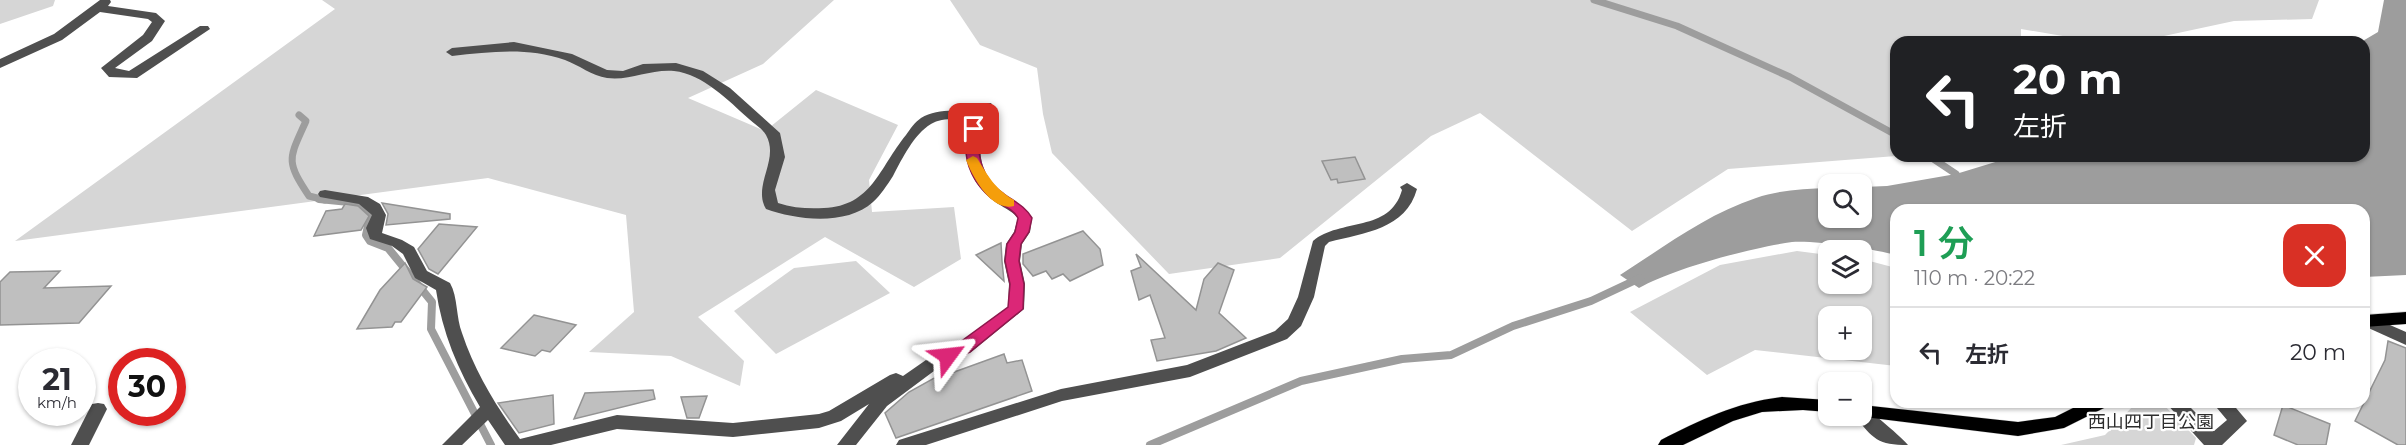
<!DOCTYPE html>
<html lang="ja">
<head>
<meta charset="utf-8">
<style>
	body { margin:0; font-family:Montserrat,"Noto Sans JP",sans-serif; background:#f2f2f3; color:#2b2b33; height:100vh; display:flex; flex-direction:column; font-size:22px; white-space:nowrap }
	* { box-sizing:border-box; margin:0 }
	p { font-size:20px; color:#7c7c81 }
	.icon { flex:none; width:33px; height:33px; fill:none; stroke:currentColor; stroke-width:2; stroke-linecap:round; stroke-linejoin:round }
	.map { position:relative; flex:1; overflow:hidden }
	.details { position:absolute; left:1890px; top:204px; width:480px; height:204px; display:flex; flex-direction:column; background:#fff; border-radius:18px; box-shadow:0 2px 4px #0004 }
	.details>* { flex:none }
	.guide { position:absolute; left:1890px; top:36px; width:480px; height:126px; border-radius:18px; box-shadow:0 2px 4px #0004; background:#202124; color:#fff; overflow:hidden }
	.buttons { position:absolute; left:1818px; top:174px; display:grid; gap:12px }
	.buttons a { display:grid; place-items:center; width:54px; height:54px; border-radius:12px; background:#fff; box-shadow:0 2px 4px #0004; font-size:30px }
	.speed { position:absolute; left:18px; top:348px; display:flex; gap:12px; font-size:30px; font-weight:700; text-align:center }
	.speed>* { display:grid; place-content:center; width:78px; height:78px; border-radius:50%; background:#fff; box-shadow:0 2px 4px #0004; line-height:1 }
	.speed small { font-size:15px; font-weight:400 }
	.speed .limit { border:9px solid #d22; background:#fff; color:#111 }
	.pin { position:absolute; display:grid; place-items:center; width:51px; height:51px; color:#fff; margin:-26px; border-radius:12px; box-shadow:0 3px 9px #0006 }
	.me { position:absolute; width:66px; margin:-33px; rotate:60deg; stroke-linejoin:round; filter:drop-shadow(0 0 4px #0008) }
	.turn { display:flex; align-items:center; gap:21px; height:126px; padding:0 24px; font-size:27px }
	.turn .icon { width:78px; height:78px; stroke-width:2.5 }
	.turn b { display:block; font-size:42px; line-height:51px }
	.round { display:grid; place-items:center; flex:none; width:63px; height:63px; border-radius:18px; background:#f2f2f3 }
	.head { display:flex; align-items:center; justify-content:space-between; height:102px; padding:0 24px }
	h1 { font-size:36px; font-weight:600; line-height:45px; color:#1e9e55 }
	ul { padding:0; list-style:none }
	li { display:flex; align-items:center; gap:18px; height:90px; padding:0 24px; border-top:2px solid #e1e1e2 }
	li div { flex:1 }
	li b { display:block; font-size:22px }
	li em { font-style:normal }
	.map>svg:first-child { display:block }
</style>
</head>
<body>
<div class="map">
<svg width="2406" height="445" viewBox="0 0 2406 445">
	<rect width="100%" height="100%" fill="#fff"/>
	<!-- green -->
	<g fill="#d6d6d6" fill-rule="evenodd">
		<path d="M 0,0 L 55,0 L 53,6 L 0,24 Z"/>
		<path d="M 322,0 L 834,0 L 763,64 L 688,98 L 765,131 L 816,90 L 898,125 L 869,180 L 872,212 L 954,207 L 961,259 L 914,287 L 825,237 L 698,317 L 744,361 L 740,386 L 671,356 L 589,352 L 634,312 L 626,215 L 488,178 L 15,241 L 335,9 Z"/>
		<path d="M 950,0 L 2319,0 L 2312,19 L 2234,21 L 2136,42 L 2098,42 L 2021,29 L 2021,42 L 1896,42 L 1896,156 L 1728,169 L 1632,231 L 1480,113 L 1431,136 L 1280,258 L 1169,274 L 1052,153 L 1043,114 L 1037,68 L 980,45 Z"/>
		<path d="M 1797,251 L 1828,255 L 1828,284 L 1862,284 L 1862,259 L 1896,268 L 1896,366 L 1755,350 L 1707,375 L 1630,312 L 1720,265 ZM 1862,316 L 1862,350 L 1828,350 L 1828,316 Z"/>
		<path d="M 856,261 L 890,293 L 776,354 L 734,311 L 794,268 Z"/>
		<path d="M 2137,402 L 2161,402 L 2196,438 L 2194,445 L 2061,445 L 2105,435 Z"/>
	</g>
	<!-- water -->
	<path fill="#9d9d9d" d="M 2384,0 L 2406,0 L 2406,275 L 2364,277 L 2364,210 L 1896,210 L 1896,255 C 1875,249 1813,240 1792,242 C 1750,248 1675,268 1639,288 L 1620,275 C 1664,247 1707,214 1756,198 C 1779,190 1804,189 1828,188 L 1828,218 L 1862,218 L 1862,187 L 1887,186 L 1956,174 L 2015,156 L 2364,156 L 2364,42 L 2361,42 L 2378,32 Z"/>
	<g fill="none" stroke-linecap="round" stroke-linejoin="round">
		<!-- stream-far1 -->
		<g stroke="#9d9d9d" stroke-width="7">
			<path d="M 1594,0 L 1677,26 L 1790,77 L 1896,135"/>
			<path d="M 299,115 L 306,121 C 289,159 285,160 309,196 L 325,200"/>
			<path d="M 1929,156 L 1956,174"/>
		</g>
		<!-- stream -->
		<g stroke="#9d9d9d" stroke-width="8">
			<path d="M 319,199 L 359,203 L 371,212 L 366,235 L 370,241 L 388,248 L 432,302 L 431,329 L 491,445"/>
			<path d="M 1150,445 L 1301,381 L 1402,359 L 1451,355 L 1513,326 L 1591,301 L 1640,278"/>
		</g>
	</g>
	<!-- building -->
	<g fill="#bfbfbf" stroke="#939393" stroke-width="1.5">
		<path d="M 1355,157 L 1365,179 L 1338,183 L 1337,179 L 1331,180 L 1322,161 Z"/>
		<path d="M 382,203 L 450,214 L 450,219 L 386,225 L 388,214 Z"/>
		<path d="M 345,204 L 358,206 L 369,216 L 361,230 L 314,236 L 326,211 L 342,209 Z"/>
		<path d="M 439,224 L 477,227 L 438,274 L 429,269 L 418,249 Z"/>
		<path d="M 1083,231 L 1100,249 L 1103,265 L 1070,281 L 1063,274 L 1052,279 L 1046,271 L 1033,276 L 1023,264 L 1023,254 Z"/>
		<path d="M 1001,243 L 1002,261 L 1004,281 L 976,255 Z"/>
		<path d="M 1136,254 L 1196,310 L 1204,279 L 1218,263 L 1234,270 L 1219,313 L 1246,338 L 1216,351 L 1157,361 L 1151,340 L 1165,338 L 1150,295 L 1139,300 L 1131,271 L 1141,267 Z"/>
		<path d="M 405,263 L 413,279 L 427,287 L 401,322 L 395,322 L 392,327 L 357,329 L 380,290 Z"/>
		<path d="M 60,271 L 44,288 L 111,286 L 79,323 L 0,325 L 0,282 L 10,272 Z"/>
		<path d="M 534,315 L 576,325 L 550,352 L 542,350 L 535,356 L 501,348 Z"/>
		<path d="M 2388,341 L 2406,348 L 2406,445 L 2398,445 L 2355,421 L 2385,360 Z"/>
		<path d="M 1004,354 L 1007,363 L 1022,360 L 1032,391 L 896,438 L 885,413 L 909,392 L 945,372 L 946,375 Z"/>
		<path d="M 653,390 L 655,399 L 574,419 L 585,393 Z"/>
		<path d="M 553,395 L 554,424 L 519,433 L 498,403 Z"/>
		<path d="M 707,396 L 699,418 L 687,418 L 681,397 Z"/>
		<path d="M 2283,405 L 2330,424 L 2326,445 L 2298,445 L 2274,435 Z"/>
	</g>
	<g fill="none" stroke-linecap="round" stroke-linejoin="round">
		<!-- major casing -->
		<g stroke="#dbdbdb" stroke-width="1">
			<g id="major">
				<path d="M 2406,312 L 2406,324 L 2364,327 L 2364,315 Z"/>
				<path d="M 1782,397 L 1828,400 L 1828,412 L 1803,410 L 1762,412 L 1733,421 L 1683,445 L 1658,445 L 1661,440 C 1700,420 1737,402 1782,397 Z"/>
				<path d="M 2085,402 L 2109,402 L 2106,407 L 2064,428 L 2018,436 L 1856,416 L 1862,416 L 1862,405 L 2018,422 L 2055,417 Z"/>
			</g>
		</g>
		<!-- minor -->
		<g fill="#4f4f4f" fill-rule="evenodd">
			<path d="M 100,0 L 110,0 L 111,2 L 108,6 L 156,13 L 165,21 L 152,41 L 115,68 L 129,71 L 200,26 L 208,26 L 210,29 L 137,78 L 109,77 L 101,68 L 143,35 L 152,22 L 148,19 L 100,12 L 62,40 L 0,68 L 0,59 L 54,34 Z"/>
			<path d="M 514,42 L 572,54 L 607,70 L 623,71 L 643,64 L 676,63 L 703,71 L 730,88 L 780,133 L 785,157 L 775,190 L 778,203 C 793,208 809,209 824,208 C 872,206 879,168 906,135 C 910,129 915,122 921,118 C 937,108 959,111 976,112 L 981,103 L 991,103 L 993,106 C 977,138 972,170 1004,194 C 1015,202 1025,206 1032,218 L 1030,232 L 1022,244 L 1020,261 L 1025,284 L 1024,309 L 971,352 L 938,368 L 887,406 L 856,445 L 837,445 L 869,404 L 841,421 L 819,428 L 733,437 L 617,429 L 551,445 L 505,445 L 488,420 L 462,445 L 442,445 L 480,407 C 458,370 442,332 436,290 L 415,278 L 403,254 L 392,246 L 370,239 L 366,228 L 372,215 L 359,204 L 320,197 L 318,194 L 320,191 L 325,190 L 368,197 L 380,204 L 386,215 L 382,233 L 402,240 L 414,247 L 427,271 L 450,283 C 458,297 456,318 462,333 C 475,372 496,406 520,439 L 617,415 L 733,423 L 819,414 L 829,411 L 890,375 L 896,373 L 903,376 L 926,360 L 959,344 L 1008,307 L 1009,284 L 1004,261 L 1006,244 L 1014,232 L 1018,218 C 1011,210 1002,207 994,201 C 967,181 960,151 972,120 C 960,119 942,117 931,124 C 914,134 902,159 893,176 C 887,185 881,195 873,202 C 847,226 796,220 766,209 C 752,185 780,160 766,135 C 763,129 754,124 749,119 C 729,101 703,74 674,71 C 650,69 630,81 607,78 C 592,76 579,65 565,60 C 527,47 491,52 452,56 L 446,52 L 452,48 Z"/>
			<path d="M 1407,183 L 1417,189 C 1406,229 1364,233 1329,242 L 1325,246 L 1314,297 L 1301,326 L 1287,339 L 1190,377 L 1062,401 L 926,445 L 896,445 L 899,440 L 1061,389 L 1187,365 L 1275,331 L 1288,319 L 1298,297 L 1313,241 C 1340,218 1390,233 1402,190 L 1400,187 Z"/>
			<path d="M 2367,315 L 2406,332 L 2406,345 L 2364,326 L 2364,316 Z"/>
			<path d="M 2165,402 L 2185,402 L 2214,431 L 2227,420 L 2212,402 L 2231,402 L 2247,421 L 2222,445 L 2204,445 Z"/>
			<path d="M 98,403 L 104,404 L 107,409 L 89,445 L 71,445 L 92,404 Z"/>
			<path d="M 1862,405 C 1865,406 1906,441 1908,445 C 1878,445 1873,439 1855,416 L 1862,416 Z"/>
		</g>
		<!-- major -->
		<use href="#major" fill="#000" fill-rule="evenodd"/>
	</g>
	<!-- route -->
	<path fill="#db2777" stroke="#8e194d" stroke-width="1.5" d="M 974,125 L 980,129 C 976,154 981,179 1004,194 C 1015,202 1025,206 1032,218 L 1029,232 L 1021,244 L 1019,261 L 1024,284 L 1023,309 L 970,352 L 948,362 L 941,356 L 1008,307 L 1010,284 L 1005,261 L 1007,244 L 1015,232 L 1018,218 C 1013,208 1000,205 991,198 C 969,179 962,156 967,129 Z"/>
	<!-- slow -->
	<path fill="#f59e0b" d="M 973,156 L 977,158 C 988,176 995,189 1014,200 L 1014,206 C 991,212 973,177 966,160 Z"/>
	<g text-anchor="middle" stroke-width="4.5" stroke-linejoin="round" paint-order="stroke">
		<!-- park labels -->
		<g font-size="18" fill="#2d2d2d" stroke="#fff">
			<text x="2151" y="428">西山四丁目公園</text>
		</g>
	</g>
</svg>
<div class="buttons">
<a><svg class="icon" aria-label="search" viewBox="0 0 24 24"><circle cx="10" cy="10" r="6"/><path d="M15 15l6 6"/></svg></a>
<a><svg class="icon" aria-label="layers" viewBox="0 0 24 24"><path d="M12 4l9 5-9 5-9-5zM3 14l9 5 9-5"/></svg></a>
<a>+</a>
<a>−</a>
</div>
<div class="speed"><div>21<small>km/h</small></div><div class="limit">30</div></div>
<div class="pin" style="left:974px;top:129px;background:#d93025"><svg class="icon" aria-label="arrive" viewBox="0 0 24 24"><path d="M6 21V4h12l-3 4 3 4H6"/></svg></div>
<svg class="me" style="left:948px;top:356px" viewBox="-20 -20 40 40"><path d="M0-17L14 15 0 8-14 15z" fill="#db2777" stroke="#fff" stroke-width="4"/></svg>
<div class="guide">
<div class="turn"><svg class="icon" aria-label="left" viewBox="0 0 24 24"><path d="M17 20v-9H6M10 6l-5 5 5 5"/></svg><div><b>20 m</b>左折</div></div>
</div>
<section class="details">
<div class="head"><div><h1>1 分</h1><p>110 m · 20:22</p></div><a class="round" style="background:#d93025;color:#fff"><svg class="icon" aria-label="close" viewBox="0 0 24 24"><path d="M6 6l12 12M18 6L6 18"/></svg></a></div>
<ul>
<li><svg class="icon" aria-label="left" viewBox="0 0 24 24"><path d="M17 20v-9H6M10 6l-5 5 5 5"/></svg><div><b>左折</b></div><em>20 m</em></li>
</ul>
</section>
</div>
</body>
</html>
